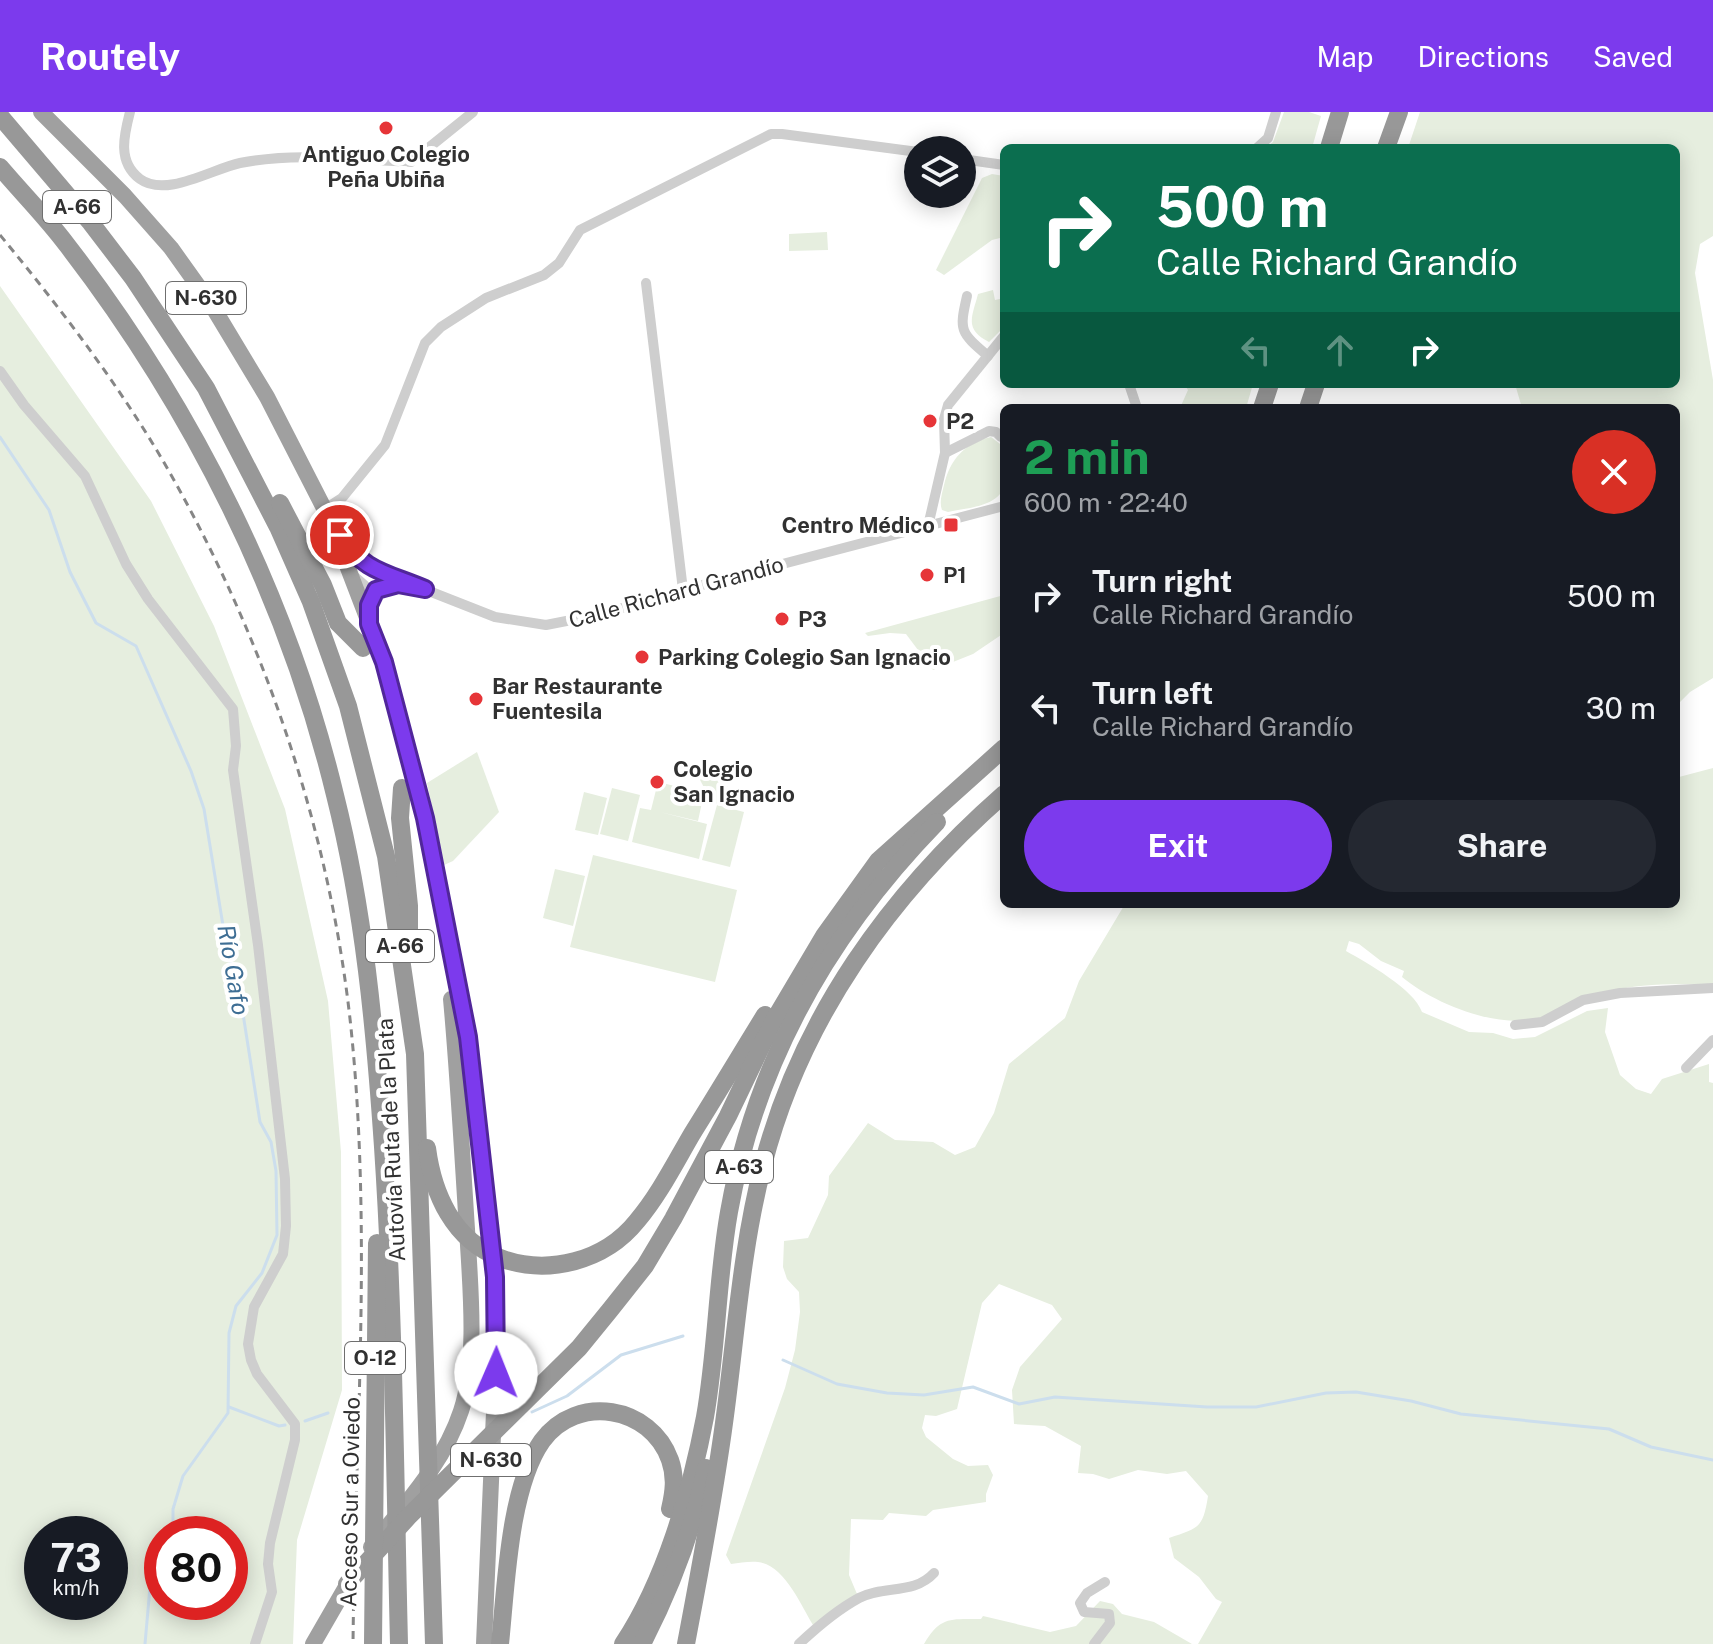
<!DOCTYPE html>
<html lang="en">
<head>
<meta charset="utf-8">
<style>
	body { margin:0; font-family:"Public Sans",sans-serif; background:#242831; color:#f1f3f6; height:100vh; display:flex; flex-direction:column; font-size:30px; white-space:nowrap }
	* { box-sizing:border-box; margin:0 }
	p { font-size:26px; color:#9ea1a6 }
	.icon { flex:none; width:44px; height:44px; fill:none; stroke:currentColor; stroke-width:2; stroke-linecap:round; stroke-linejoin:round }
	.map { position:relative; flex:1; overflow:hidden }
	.side { position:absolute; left:1000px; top:292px; width:680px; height:504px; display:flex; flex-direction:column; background:#171b24; border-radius:12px; box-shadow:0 4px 20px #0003 }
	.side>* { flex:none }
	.banner { position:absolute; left:1000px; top:32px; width:680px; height:244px; border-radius:12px; box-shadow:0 4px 20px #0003; background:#0b6e4f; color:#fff; overflow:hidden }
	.controls { position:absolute; left:904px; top:24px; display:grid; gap:16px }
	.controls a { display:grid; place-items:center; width:72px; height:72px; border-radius:50%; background:#171b24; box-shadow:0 4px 20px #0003; font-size:40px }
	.speed { position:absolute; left:24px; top:1404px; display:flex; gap:16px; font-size:40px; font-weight:700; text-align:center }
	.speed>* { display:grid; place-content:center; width:104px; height:104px; border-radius:50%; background:#171b24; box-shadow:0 4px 20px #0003; line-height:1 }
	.speed small { font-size:20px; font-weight:400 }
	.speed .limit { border:12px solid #d22; background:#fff; color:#111 }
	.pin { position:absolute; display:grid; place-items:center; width:68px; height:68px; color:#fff; margin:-34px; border:4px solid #fff; border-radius:50%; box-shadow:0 2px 8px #0007 }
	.me { position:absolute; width:88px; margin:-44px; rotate:1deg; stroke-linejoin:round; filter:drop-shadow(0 0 6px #0008) }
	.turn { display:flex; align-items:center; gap:28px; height:168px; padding:0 24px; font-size:36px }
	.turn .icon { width:104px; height:104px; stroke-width:2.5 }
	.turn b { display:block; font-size:56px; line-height:68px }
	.lanes { display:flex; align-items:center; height:76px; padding:0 24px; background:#0003; justify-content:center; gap:40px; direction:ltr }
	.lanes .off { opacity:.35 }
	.round { display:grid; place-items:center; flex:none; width:84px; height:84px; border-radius:42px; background:#242831 }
	.overview { display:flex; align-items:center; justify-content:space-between; height:136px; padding:0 24px }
	h1 { font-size:48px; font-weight:700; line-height:60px; color:#1e9e55 }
	.primary-button { display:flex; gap:16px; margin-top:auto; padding:16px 24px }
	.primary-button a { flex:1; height:92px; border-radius:48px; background:#7c3aed; color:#fff; font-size:32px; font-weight:700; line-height:92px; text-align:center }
	.primary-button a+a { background:#242831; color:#f1f3f6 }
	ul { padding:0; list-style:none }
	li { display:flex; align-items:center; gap:24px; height:112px; padding:0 24px }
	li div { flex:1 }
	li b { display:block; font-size:30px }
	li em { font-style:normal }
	header { display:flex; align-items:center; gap:48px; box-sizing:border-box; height:112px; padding:0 40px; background:#7c3aed; color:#fff }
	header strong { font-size:38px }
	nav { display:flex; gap:44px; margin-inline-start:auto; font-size:28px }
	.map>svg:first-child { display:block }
</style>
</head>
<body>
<header>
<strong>Routely</strong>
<nav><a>Map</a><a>Directions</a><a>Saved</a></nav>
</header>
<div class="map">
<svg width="1713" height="1532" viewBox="0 0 1713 1532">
	<rect width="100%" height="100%" fill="#fff"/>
	<!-- green -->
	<g fill="#e6eedf" fill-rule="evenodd">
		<path d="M 1284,0 L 1309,0 L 1321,4 L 1312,36 L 1266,36 L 1273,30 Z"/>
		<path d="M 1420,0 L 1713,0 L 1713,124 L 1700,132 L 1695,161 L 1713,268 L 1713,566 L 1690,580 L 1676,594 L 1676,296 L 1522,296 L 1515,272 L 1676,272 L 1676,36 L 1408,36 Z"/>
		<path d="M 992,62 L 1004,64 L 1004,125 L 992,128 L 944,163 L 936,158 L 982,66 Z"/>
		<path d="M 827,120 L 828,138 L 789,139 L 789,122 Z"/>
		<path d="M 0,174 L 151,389 L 214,514 L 285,697 L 328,889 L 341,1040 L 342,1278 L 297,1428 L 293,1532 L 0,1532 ZM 42,1422 L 110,1422 L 110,1490 L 42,1490 ZM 162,1422 L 230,1422 L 230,1490 L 162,1490 Z"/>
		<path d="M 993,178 L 995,188 L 1004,186 L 1004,215 L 989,230 C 964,217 972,205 978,182 Z"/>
		<path d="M 1184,272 L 1253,272 L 1246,296 L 1180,296 L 1188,278 Z"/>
		<path d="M 991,325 L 1004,335 C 1004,347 1007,363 1004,374 C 999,395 965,396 948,400 L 942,398 C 939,390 942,382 944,373 C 950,348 964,331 991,325 Z"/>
		<path d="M 1004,483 L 1004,521 L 973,542 L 933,558 L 906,522 L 890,521 L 868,524 L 865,521 Z"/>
		<path d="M 477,640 L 499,700 L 453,749 L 444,753 L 427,671 Z"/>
		<path d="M 716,652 L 732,684 L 713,693 L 697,662 Z"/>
		<path d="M 1713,656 L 1713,873 C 1680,872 1640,871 1608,880 C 1587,885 1567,898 1545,905 C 1501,919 1436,893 1402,865 L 1404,859 L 1381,849 L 1359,832 L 1349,829 L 1346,839 C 1367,851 1414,877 1422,900 L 1469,920 L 1493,921 L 1513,927 L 1535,925 L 1587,899 L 1608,896 L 1605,920 L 1620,963 L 1636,977 L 1651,982 L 1662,967 L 1709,952 L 1709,970 L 1713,971 L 1713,1532 L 1198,1532 L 1222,1490 L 1216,1487 L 1199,1465 L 1174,1446 L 1169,1426 C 1198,1416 1203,1417 1208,1384 L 1186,1359 L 1167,1362 L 1138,1358 L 1109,1367 L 1093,1362 L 1078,1361 L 1081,1334 L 1045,1314 L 1014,1312 L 1012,1278 L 1020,1255 L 1062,1207 L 1052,1193 L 999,1172 L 982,1191 L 957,1297 L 936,1304 L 925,1303 L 922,1316 L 926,1325 L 953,1347 L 968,1354 L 988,1353 L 993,1363 L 986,1382 L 986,1390 L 933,1398 L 926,1404 L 889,1401 L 883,1408 L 851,1407 L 849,1463 L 857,1482 L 813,1513 C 800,1492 785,1454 758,1450 C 749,1449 740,1451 731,1452 L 726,1443 L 785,1276 L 795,1238 L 800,1200 L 799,1180 L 787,1167 L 783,1155 L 784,1129 L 808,1126 L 828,1083 L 829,1064 L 868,1011 L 895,1028 L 933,1030 L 955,1043 L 975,1035 L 994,1001 L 1009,952 L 1065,906 L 1079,869 L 1125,792 L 1676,792 L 1676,661 L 1679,665 Z"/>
		<path d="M 658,670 L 704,681 L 698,709 L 660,700 L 707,712 L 699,747 L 632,730 L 640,696 L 651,698 Z"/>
		<path d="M 612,676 L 640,683 L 628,729 L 600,722 Z"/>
		<path d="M 584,680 L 607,686 L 598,723 L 575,718 Z"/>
		<path d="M 717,693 L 744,700 L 730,755 L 702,748 Z"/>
		<path d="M 593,743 L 737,778 L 715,870 L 570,835 Z"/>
		<path d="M 555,757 L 585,764 L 573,814 L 543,806 Z"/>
		<path d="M 1100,1489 L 1113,1492 L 1122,1502 L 1154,1510 L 1192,1532 L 924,1532 C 940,1504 951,1507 981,1507 L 983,1504 L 1050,1520 L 1076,1514 Z"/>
	</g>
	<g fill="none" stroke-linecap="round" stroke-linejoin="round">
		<!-- stream -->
		<g stroke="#ccdeed" stroke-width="3">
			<path d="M 0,325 L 49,398 L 70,460 L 96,511 L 136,534 L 191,659 L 204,697 L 227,838 L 241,889 L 260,1010 L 271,1030 L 276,1059 L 277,1123 L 262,1161 L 236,1194 L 229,1221 L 228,1301 L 183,1364 L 173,1397 L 173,1422"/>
			<path d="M 783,1248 L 837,1272 L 887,1281 L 924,1283 L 973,1275 L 1019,1292 L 1055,1285 L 1207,1295 L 1256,1295 L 1326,1281 L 1356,1280 L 1411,1289 L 1461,1302 L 1609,1317 L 1651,1335 L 1713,1348"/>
			<path d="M 229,1295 L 279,1314 L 285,1313"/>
			<path d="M 532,1300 L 567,1284 L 621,1243 L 683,1224"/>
			<path d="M 305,1309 L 328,1301"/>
			<path d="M 145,1532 L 150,1475 L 162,1451"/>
		</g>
		<!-- minor -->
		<g stroke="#cecece" stroke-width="10">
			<path d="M 130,0 C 124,23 117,50 140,67 C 166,86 212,57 240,51 C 296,40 354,48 411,50 L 473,0"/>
			<path d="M 1257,36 L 1268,26 L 1276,0"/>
			<path d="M 962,47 L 1004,53"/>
			<path d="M 646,171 L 683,478"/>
			<path d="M 967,184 C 959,219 960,220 988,244"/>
			<path d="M 0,259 L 24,293 L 85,364 L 126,452 L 148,487 L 233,597 L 236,634 L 233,658 L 258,833 L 285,1067 L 286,1114 L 283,1142 L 254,1195 L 248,1232 L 251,1248 L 257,1262 L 295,1312 L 295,1328 L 270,1431 L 268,1452 L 272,1480 L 255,1532"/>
			<path d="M 1129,272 L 1137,296"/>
			<path d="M 945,341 L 989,319 L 996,320 L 1001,325"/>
			<path d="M 325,397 L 342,386 L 385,333 L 425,231 L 441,215 L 486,186 L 544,163 L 559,151 L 580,118 L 771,22 L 782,22 L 918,40"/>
			<path d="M 928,414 L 945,341 L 944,307 L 948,293 L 1004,224"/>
			<path d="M 344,430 L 358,447 L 383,461 L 495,505 L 546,513 L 602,502 L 683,478 L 1004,394"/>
			<path d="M 354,464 L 370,478 L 398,472 L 407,474"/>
			<path d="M 1515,913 L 1542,910 L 1583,888 L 1620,881 L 1713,876"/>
			<path d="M 1686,956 L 1713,928"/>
			<path d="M 799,1532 C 817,1515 837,1498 859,1486 C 884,1473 914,1483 934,1461"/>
			<path d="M 1094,1532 L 1110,1511 L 1109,1502 L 1084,1500 L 1080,1491 L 1087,1481 L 1105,1470"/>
		</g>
		<!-- trunk -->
		<g stroke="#a0a0a0" stroke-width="16">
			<path d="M 41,0 L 125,84 L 171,136 L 211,192 L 267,285 L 328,404 L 384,550 L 425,706 L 468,925 L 495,1165 L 497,1230 L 484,1532"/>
			<path d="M 371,1435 C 405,1392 444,1351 461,1299 C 478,1248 470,1171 467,1117 C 462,1040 458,964 451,887"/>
			<path d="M 313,1532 L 354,1461"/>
		</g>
		<!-- motorway -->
		<g stroke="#989898" stroke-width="18">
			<path d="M 0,4 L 91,111 L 133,166 L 206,276 L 278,415 L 311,490 L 348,594 L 386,744 L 415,942 L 434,1532"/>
			<path d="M 1329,36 L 1340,0"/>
			<path d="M 1386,36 L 1399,0"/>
			<path d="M 0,55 C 22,81 47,106 67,133 C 192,295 287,484 335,683 C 364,798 375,917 383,1035 C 394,1200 395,1366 399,1532"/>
			<path d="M 1262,296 L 1270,272"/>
			<path d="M 1308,296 L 1316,272"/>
			<path d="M 280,391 L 323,473 L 338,511 L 363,536"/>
			<path d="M 402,676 L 400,706 L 409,794 L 409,831"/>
			<path d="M 427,1036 C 433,1082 453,1128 500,1146 C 548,1164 605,1149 637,1109 C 659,1083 675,1051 692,1022 C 717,982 741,942 765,903"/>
			<path d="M 347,1472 L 410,1403 L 579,1236 L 610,1198 L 645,1154 L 673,1107 L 728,1004 L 773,910 L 824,824 L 878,749 L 1004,636"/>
			<path d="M 373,1532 L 377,1131"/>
			<path d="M 500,1532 C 506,1475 509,1376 542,1329 C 577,1281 651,1294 670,1348 C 676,1365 674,1380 670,1397"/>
			<path d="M 623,1532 C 665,1469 691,1379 705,1305 C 717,1237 717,1167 729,1100 C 756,947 830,820 937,710"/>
			<path d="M 642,1532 C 671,1476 693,1418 706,1356"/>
			<path d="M 686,1532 C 700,1458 714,1385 724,1311 C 736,1224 741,1138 763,1053 C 801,905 891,781 1004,682"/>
		</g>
		<!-- rail -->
		<path stroke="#868686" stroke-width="3" stroke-dasharray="8 6" stroke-linecap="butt" d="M 0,123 C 57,192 113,265 159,342 C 261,516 330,715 351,916 C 372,1121 355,1327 353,1532"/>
	</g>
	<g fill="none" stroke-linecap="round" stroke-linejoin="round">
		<!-- route casing -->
		<g stroke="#51269a" stroke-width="20">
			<path id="route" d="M 340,423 C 363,460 388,461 425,477 L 398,472 L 376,478 L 369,493 L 369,512 L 384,550 L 425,706 L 468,925 L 495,1165 L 496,1261"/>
		</g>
		<!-- route -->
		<use href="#route" stroke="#7c3aed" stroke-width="14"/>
	</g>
	<!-- markers -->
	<g fill="#e63538" stroke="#fff" stroke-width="3">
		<circle cx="386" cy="16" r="8"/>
		<circle cx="930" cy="309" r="8"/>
		<rect x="943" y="405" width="16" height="16" rx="4"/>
		<circle cx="927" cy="463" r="8"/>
		<circle cx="782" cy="507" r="8"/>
		<circle cx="642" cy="545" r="8"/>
		<circle cx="476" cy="587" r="8"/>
		<circle cx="657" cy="670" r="8"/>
	</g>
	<g text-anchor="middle" stroke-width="8" stroke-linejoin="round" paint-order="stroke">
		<!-- shield labels -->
		<g fill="#fff" stroke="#6f6f6f" stroke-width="2">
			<rect x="43" y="79" width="68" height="32" rx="6"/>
			<rect x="166" y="170" width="80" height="32" rx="6"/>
			<rect x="366" y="818" width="68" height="32" rx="6"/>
			<rect x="705" y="1039" width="68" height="32" rx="6"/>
			<rect x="345" y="1230" width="60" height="32" rx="6"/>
			<rect x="451" y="1332" width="80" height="32" rx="6"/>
		</g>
		<g font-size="20" font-weight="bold" fill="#313131">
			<text x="77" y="102">A-66</text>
			<text x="206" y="193">N-630</text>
			<text x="400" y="841">A-66</text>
			<text x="739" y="1062">A-63</text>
			<text x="375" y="1253">O-12</text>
			<text x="491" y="1355">N-630</text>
		</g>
		<!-- poi labels -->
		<g font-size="22" font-weight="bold" fill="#313131" stroke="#fff" text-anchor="start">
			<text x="386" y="50" text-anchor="middle">Antiguo Colegio<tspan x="386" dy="25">Peña Ubiña</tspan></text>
			<text x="946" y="317">P2</text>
			<text x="935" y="421" text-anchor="end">Centro Médico</text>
			<text x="943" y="471">P1</text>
			<text x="798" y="515">P3</text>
			<text x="658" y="553">Parking Colegio San Ignacio</text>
			<text x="492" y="582">Bar Restaurante<tspan x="492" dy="25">Fuentesila</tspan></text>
			<text x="673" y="665">Colegio<tspan x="673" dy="25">San Ignacio</tspan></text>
		</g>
		<!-- street labels -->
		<g font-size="22" fill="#313131" stroke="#fff">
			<text transform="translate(676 480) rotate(-15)" y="8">Calle Richard Grandío</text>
			<text transform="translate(391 1028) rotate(-93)" y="8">Autovía Ruta de la Plata</text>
			<text transform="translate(350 1390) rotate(-89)" y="8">Acceso Sur a Oviedo</text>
		</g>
		<!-- water labels -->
		<g font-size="24" font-style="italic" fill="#3e6e94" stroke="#fff">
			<text transform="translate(233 858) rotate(80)" y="8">Río Gafo</text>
		</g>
	</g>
</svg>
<div class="controls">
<a><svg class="icon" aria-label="layers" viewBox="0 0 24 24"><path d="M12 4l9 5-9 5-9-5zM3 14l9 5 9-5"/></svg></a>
</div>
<div class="speed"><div>73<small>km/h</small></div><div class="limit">80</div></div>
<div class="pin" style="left:340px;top:423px;background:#d93025"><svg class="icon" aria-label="arrive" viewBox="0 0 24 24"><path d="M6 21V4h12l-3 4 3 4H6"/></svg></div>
<svg class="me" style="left:496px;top:1261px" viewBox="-20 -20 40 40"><circle r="19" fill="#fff"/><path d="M0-13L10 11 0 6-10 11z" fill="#7c3aed"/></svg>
<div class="banner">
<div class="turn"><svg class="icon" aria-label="right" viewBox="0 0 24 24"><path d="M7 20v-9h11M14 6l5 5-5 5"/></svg><div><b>500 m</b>Calle Richard Grandío</div></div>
<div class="lanes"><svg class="icon off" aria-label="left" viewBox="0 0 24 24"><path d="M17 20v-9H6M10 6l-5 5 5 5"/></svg><svg class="icon off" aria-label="ahead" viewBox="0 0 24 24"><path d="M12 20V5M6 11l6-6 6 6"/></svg><svg class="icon" aria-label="right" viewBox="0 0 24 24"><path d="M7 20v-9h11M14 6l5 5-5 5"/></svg></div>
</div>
<section class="side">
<div class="overview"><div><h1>2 min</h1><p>600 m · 22:40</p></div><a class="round" style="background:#d93025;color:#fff"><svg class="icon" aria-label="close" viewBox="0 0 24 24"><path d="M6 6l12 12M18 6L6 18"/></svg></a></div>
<ul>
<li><svg class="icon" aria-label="right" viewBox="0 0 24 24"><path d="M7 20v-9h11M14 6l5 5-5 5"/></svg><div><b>Turn right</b><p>Calle Richard Grandío</p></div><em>500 m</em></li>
<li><svg class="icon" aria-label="left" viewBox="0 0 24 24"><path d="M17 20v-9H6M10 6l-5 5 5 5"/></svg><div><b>Turn left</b><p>Calle Richard Grandío</p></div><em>30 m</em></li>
</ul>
<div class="primary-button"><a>Exit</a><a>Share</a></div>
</section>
</div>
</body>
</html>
